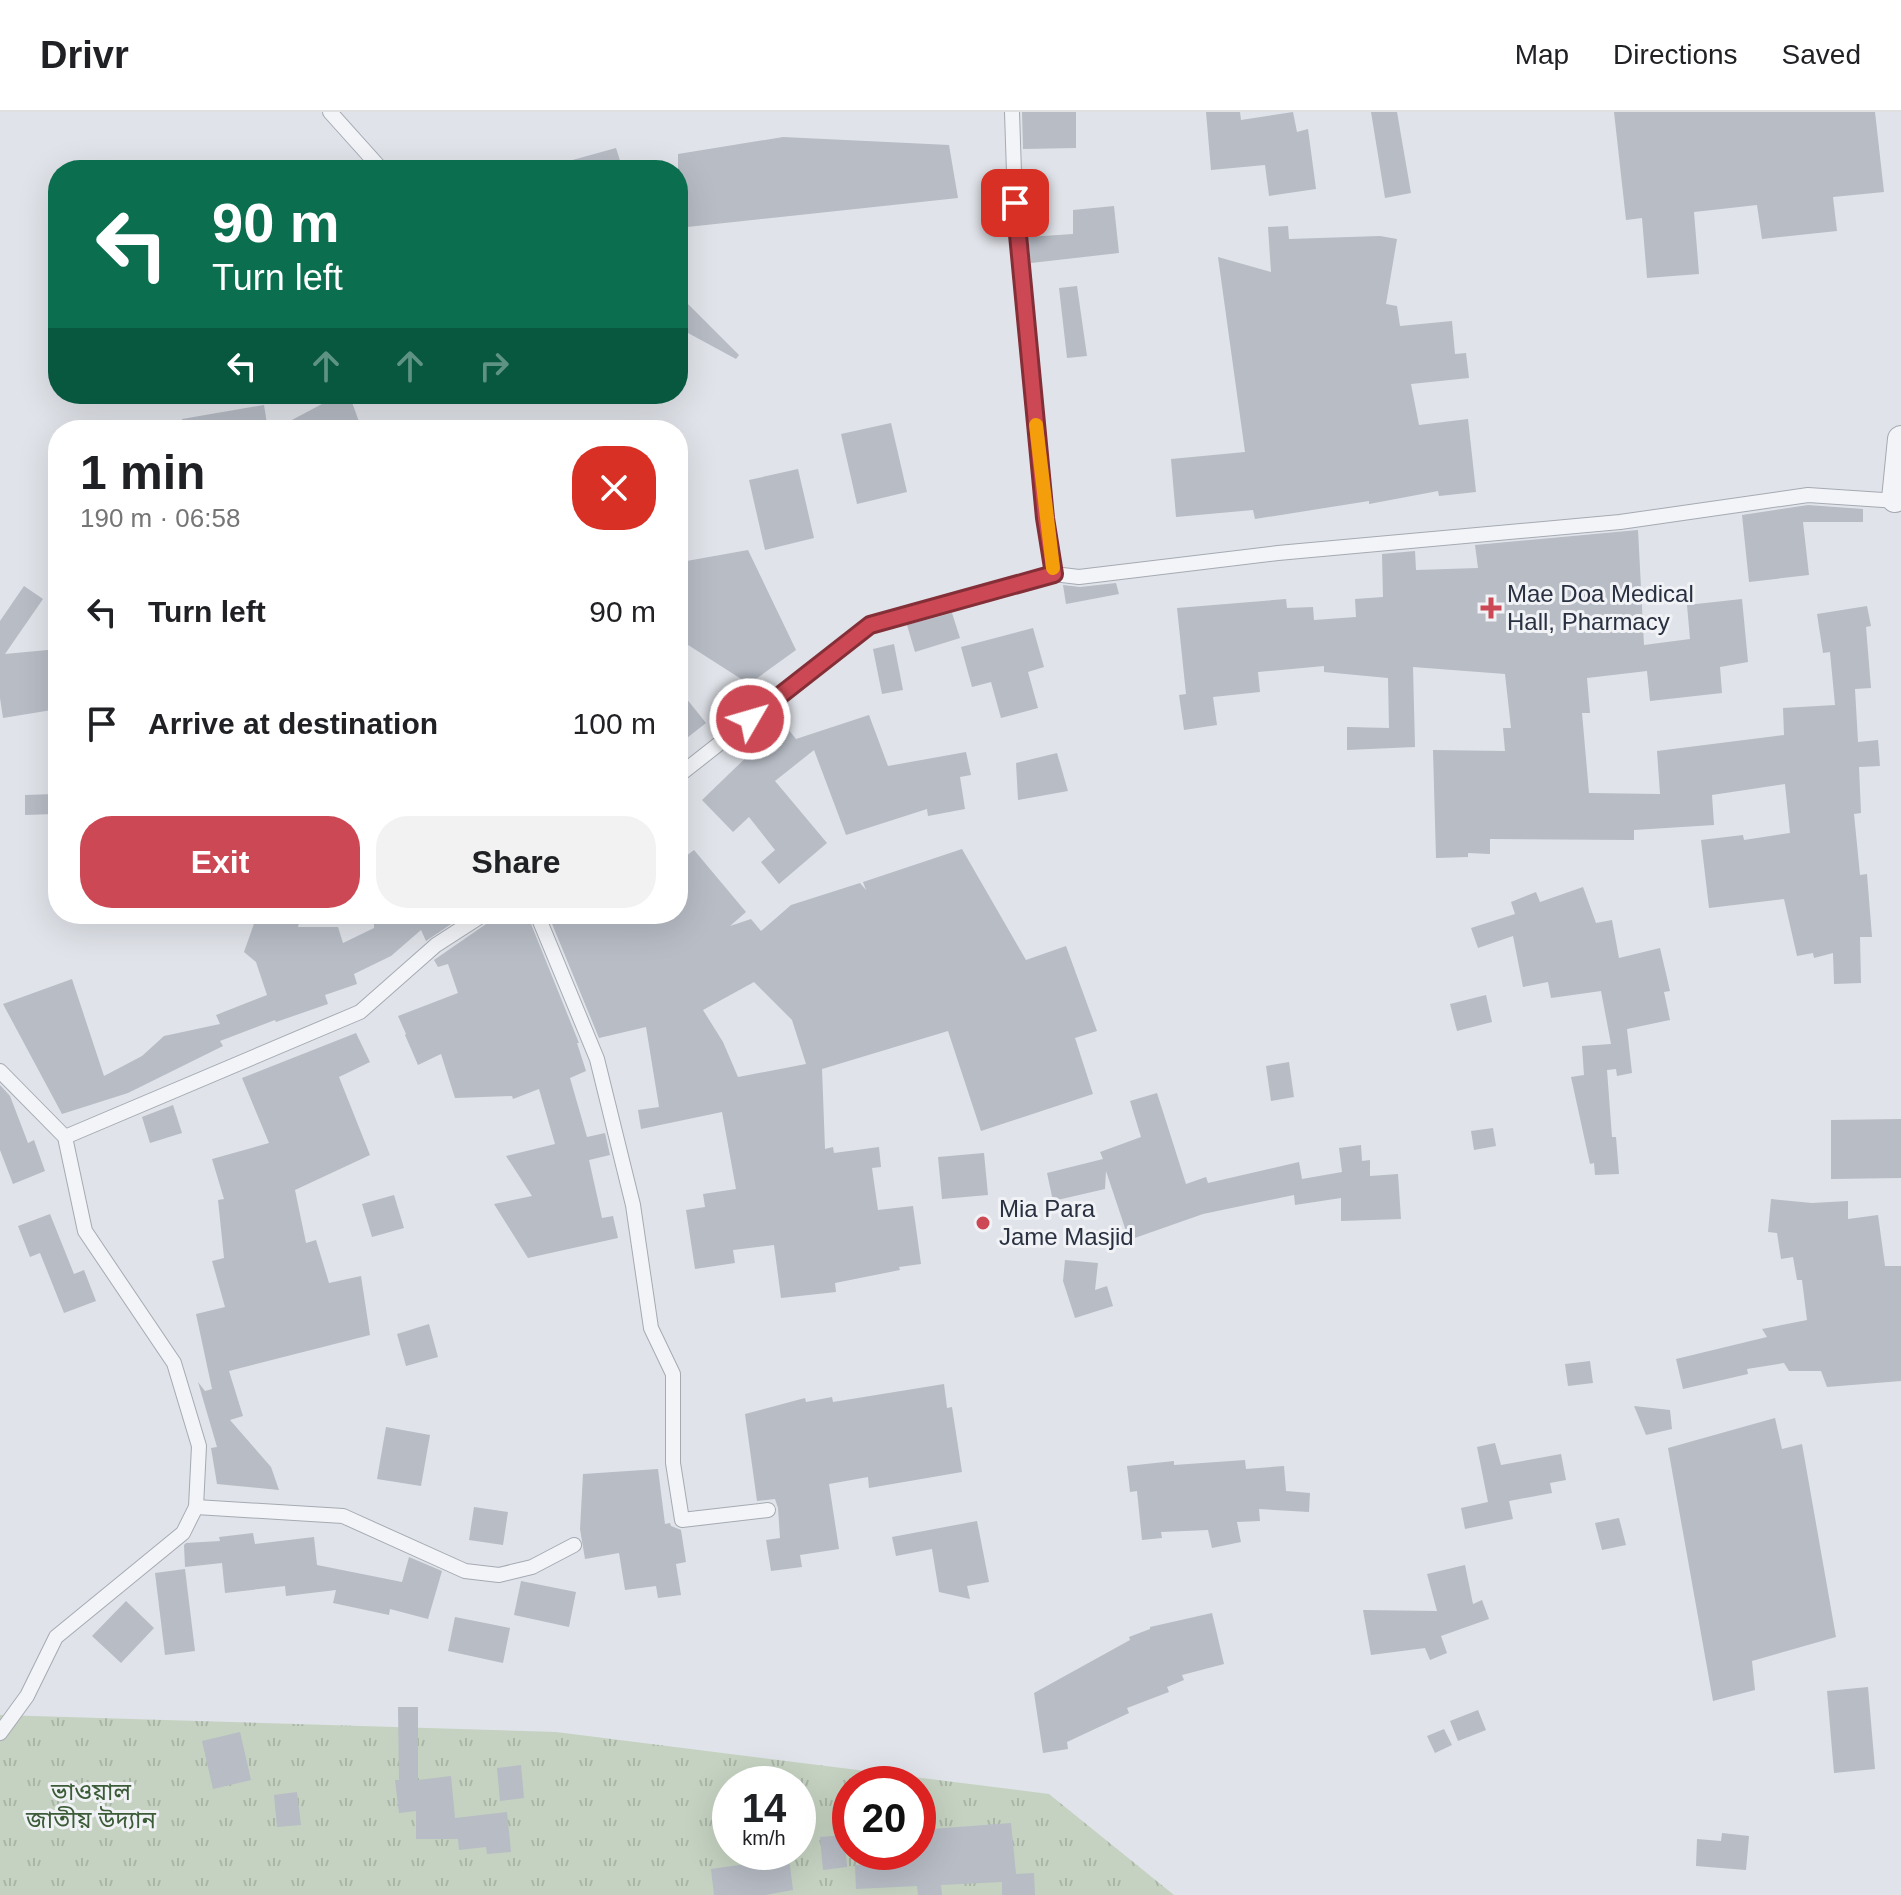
<!DOCTYPE html>
<html lang="en">
<head>
<meta charset="utf-8">
<style>
	body { margin:0; font-family:Helvetica,"Noto Sans Bengali",sans-serif; background:#f2f2f2; color:#202124; height:100vh; display:flex; flex-direction:column; font-size:30px; white-space:nowrap }
	* { box-sizing:border-box; margin:0 }
	p { font-size:26px; color:#757577 }
	.icon { flex:none; width:44px; height:44px; fill:none; stroke:currentColor; stroke-width:2; stroke-linecap:round; stroke-linejoin:round }
	.map { position:relative; flex:1; overflow:hidden }
	.sheet { position:absolute; left:48px; top:308px; width:640px; height:504px; display:flex; flex-direction:column; background:#fff; border-radius:32px; box-shadow:0 8px 32px #0002 }
	.sheet>* { flex:none }
	.hud { position:absolute; left:48px; top:48px; width:640px; height:244px; border-radius:32px; box-shadow:0 8px 32px #0002; background:#0b6e4f; color:#fff; overflow:hidden }
	.speed { position:absolute; left:712px; top:1654px; display:flex; gap:16px; font-size:40px; font-weight:700; text-align:center }
	.speed>* { display:grid; place-content:center; width:104px; height:104px; border-radius:50%; background:#fff; box-shadow:0 8px 32px #0002; line-height:1 }
	.speed small { font-size:20px; font-weight:400 }
	.speed .limit { border:12px solid #d22; background:#fff; color:#111 }
	.pin { position:absolute; display:grid; place-items:center; width:68px; height:68px; color:#fff; margin:-34px; border-radius:16px; box-shadow:0 4px 12px #0006 }
	.me { position:absolute; width:88px; margin:-44px; rotate:52deg; stroke-linejoin:round; filter:drop-shadow(0 0 6px #0008) }
	.turn { display:flex; align-items:center; gap:28px; height:168px; padding:0 32px; font-size:36px }
	.turn .icon { width:104px; height:104px; stroke-width:2.5 }
	.turn b { display:block; font-size:56px; line-height:68px }
	.lanes { display:flex; align-items:center; height:76px; padding:0 32px; background:#0003; justify-content:center; gap:40px; direction:ltr }
	.lanes .off { opacity:.35 }
	.round { display:grid; place-items:center; flex:none; width:84px; height:84px; border-radius:32px; background:#f2f2f2 }
	.headline { display:flex; align-items:center; justify-content:space-between; height:136px; padding:0 32px }
	h1 { font-size:48px; font-weight:700; line-height:60px }
	.action { display:flex; gap:16px; margin-top:auto; padding:16px 32px }
	.action a { flex:1; height:92px; border-radius:32px; background:#cb4854; color:#fff; font-size:32px; font-weight:700; line-height:92px; text-align:center }
	.action a+a { background:#f2f2f2; color:#202124 }
	ul { padding:0; list-style:none }
	li { display:flex; align-items:center; gap:24px; height:112px; padding:0 32px }
	li div { flex:1 }
	li b { display:block; font-size:30px }
	li em { font-style:normal }
	header { display:flex; align-items:center; gap:48px; box-sizing:border-box; height:112px; padding:0 40px; background:#fff; border-bottom:2px solid #e0e0e0 }
	header strong { font-size:38px }
	nav { display:flex; gap:44px; margin-inline-start:auto; font-size:28px }
	.map>svg:first-child { display:block }
</style>
</head>
<body>
<header>
<strong>Drivr</strong>
<nav><a>Map</a><a>Directions</a><a>Saved</a></nav>
</header>
<div class="map">
<svg width="1901" height="1783" viewBox="0 0 1901 1783">
	<defs>
		<pattern id="park-tufts" width="24" height="20" patternUnits="userSpaceOnUse" patternTransform="scale(2)"><rect width="24" height="20" fill="#c5d2c1"/><path d="M3 7l-1-3M5 7V3M7 7l1-3M15 17l-1-3M17 17v-4M19 17l1-3" fill="none" stroke="#a9b5a7"/></pattern>
	</defs>
	<rect width="100%" height="100%" fill="#e0e3e9"/>
	<!-- park -->
	<path fill="url(#park-tufts)" fill-rule="evenodd" d="M 0,1603 L 556,1620 L 1049,1682 L 1174,1783 L 0,1783 ZM 730,1672 L 798,1672 L 798,1740 L 730,1740 ZM 850,1672 L 918,1672 L 918,1740 L 850,1740 Z"/>
	<!-- building -->
	<g fill="#b7bcc5" fill-rule="evenodd">
		<path d="M 1022,0 L 1076,0 L 1076,36 L 1023,37 Z"/>
		<path d="M 1206,0 L 1240,0 L 1241,8 L 1293,0 L 1297,20 L 1308,17 L 1316,77 L 1269,84 L 1265,53 L 1211,58 Z"/>
		<path d="M 1371,0 L 1397,0 L 1411,81 L 1385,86 Z"/>
		<path d="M 1614,0 L 1875,0 L 1884,80 L 1833,85 L 1837,119 L 1762,127 L 1757,93 L 1694,100 L 1699,162 L 1647,166 L 1642,106 L 1626,108 Z"/>
		<path d="M 783,25 L 949,33 L 958,86 L 678,116 L 678,42 Z"/>
		<path d="M 616,36 L 623,58 L 559,58 L 558,52 Z"/>
		<path d="M 1114,94 L 1119,141 L 1031,151 L 1028,125 L 1073,122 L 1073,98 Z"/>
		<path d="M 1288,114 L 1289,127 L 1380,124 L 1397,127 L 1386,192 L 1397,194 L 1400,214 L 1452,209 L 1455,242 L 1466,241 L 1469,266 L 1411,272 L 1419,313 L 1468,307 L 1476,380 L 1439,384 L 1438,379 L 1369,392 L 1369,389 L 1255,407 L 1253,398 L 1176,405 L 1171,347 L 1245,340 L 1218,145 L 1271,160 L 1268,115 Z"/>
		<path d="M 1077,174 L 1087,244 L 1067,246 L 1059,176 Z"/>
		<path d="M 678,182 L 739,243 L 736,247 L 688,221 L 678,226 Z"/>
		<path d="M 334,282 L 349,282 L 362,318 L 273,318 L 322,292 L 321,289 Z"/>
		<path d="M 264,293 L 268,318 L 183,318 L 182,307 Z"/>
		<path d="M 891,311 L 907,380 L 857,392 L 841,322 Z"/>
		<path d="M 798,357 L 814,426 L 765,438 L 749,368 Z"/>
		<path d="M 1808,393 L 1863,397 L 1863,410 L 1803,410 L 1809,463 L 1749,470 L 1742,403 Z"/>
		<path d="M 1638,418 L 1644,533 L 1690,527 L 1687,493 L 1742,487 L 1748,550 L 1720,555 L 1722,581 L 1650,589 L 1647,559 L 1587,566 L 1590,601 L 1582,601 L 1589,681 L 1660,682 L 1657,639 L 1784,623 L 1783,596 L 1835,593 L 1830,540 L 1823,541 L 1817,502 L 1867,494 L 1871,514 L 1866,515 L 1871,576 L 1855,577 L 1858,630 L 1878,628 L 1880,654 L 1859,655 L 1861,701 L 1854,702 L 1860,763 L 1867,762 L 1872,825 L 1860,825 L 1861,871 L 1834,872 L 1833,841 L 1814,846 L 1813,841 L 1797,844 L 1784,787 L 1709,796 L 1701,728 L 1743,723 L 1744,728 L 1790,721 L 1785,672 L 1712,683 L 1714,713 L 1634,718 L 1634,728 L 1490,727 L 1490,742 L 1468,741 L 1468,745 L 1436,746 L 1433,638 L 1505,639 L 1503,616 L 1511,616 L 1505,562 L 1413,555 L 1415,635 L 1347,638 L 1347,615 L 1389,616 L 1388,566 L 1324,560 L 1324,554 L 1258,560 L 1260,580 L 1213,585 L 1217,613 L 1184,618 L 1179,583 L 1186,582 L 1177,496 L 1286,487 L 1287,496 L 1313,495 L 1314,508 L 1356,505 L 1355,487 L 1383,485 L 1382,442 L 1415,439 L 1416,458 L 1478,456 L 1475,433 Z"/>
		<path d="M 748,438 L 796,538 L 749,572 L 685,531 L 681,450 Z"/>
		<path d="M 1116,471 L 1119,482 L 1066,492 L 1063,473 L 1080,475 Z"/>
		<path d="M 24,474 L 43,487 L 5,542 L 58,537 L 58,597 L 3,606 L 0,586 L 0,509 Z"/>
		<path d="M 952,501 L 960,526 L 915,540 L 907,513 Z"/>
		<path d="M 1033,516 L 1044,555 L 1028,560 L 1038,596 L 1001,606 L 991,570 L 972,575 L 961,535 Z"/>
		<path d="M 894,532 L 903,578 L 882,582 L 873,537 Z"/>
		<path d="M 678,576 L 706,611 L 678,633 Z"/>
		<path d="M 776,602 L 796,627 L 869,603 L 888,654 L 966,640 L 971,663 L 960,665 L 965,697 L 928,704 L 927,697 L 846,723 L 814,638 L 775,669 L 827,731 L 779,772 L 761,750 L 775,738 L 749,705 L 733,720 L 702,688 L 758,634 L 749,623 Z"/>
		<path d="M 1057,641 L 1068,679 L 1018,688 L 1016,651 Z"/>
		<path d="M 54,682 L 55,702 L 25,703 L 25,683 Z"/>
		<path d="M 962,737 L 1026,848 L 1066,834 L 1097,919 L 1075,926 L 1093,982 L 981,1019 L 948,919 L 822,957 L 825,1037 L 833,1035 L 834,1041 L 879,1035 L 881,1055 L 872,1056 L 878,1098 L 913,1094 L 921,1152 L 899,1155 L 900,1158 L 835,1171 L 836,1180 L 781,1186 L 774,1133 L 733,1138 L 735,1151 L 695,1157 L 686,1098 L 705,1095 L 703,1082 L 736,1077 L 722,1000 L 641,1017 L 638,998 L 659,995 L 646,915 L 599,926 L 548,802 L 678,802 L 678,750 L 694,738 L 746,800 L 730,814 L 751,807 L 761,819 L 791,793 L 860,771 L 866,778 L 863,770 ZM 754,870 L 792,908 L 806,952 L 738,965 L 723,930 L 703,898 Z"/>
		<path d="M 1583,775 L 1596,811 L 1612,808 L 1619,846 L 1660,836 L 1670,879 L 1664,880 L 1670,908 L 1627,917 L 1632,961 L 1617,964 L 1616,957 L 1607,958 L 1612,1025 L 1616,1025 L 1619,1062 L 1595,1063 L 1594,1051 L 1590,1052 L 1571,965 L 1584,963 L 1582,934 L 1611,932 L 1601,879 L 1551,886 L 1548,870 L 1523,875 L 1513,824 L 1478,836 L 1471,816 L 1515,802 L 1511,790 L 1536,780 L 1540,790 Z"/>
		<path d="M 374,802 L 466,802 L 426,829 L 421,818 L 391,844 L 354,862 L 357,872 L 325,883 L 328,892 L 276,910 L 275,908 L 220,929 L 223,934 L 128,981 L 62,1002 L 3,892 L 72,867 L 104,964 L 142,944 L 164,924 L 220,912 L 216,903 L 267,883 L 256,850 L 244,840 L 256,806 L 301,803 L 298,815 L 338,815 L 343,831 L 374,816 Z"/>
		<path d="M 494,802 L 527,802 L 579,931 L 577,931 L 586,959 L 570,966 L 587,1025 L 605,1021 L 610,1043 L 589,1048 L 602,1106 L 613,1104 L 618,1126 L 528,1146 L 494,1092 L 532,1084 L 506,1044 L 555,1032 L 539,977 L 513,987 L 512,984 L 455,986 L 441,942 L 418,953 L 405,923 L 406,922 L 398,904 L 458,881 L 448,852 L 438,855 L 434,848 L 489,810 Z"/>
		<path d="M 1486,883 L 1492,910 L 1457,919 L 1450,892 Z"/>
		<path d="M 356,921 L 370,950 L 339,965 L 370,1043 L 295,1078 L 306,1131 L 316,1128 L 329,1171 L 361,1164 L 370,1223 L 229,1259 L 243,1304 L 230,1308 L 271,1355 L 279,1378 L 217,1372 L 211,1336 L 217,1335 L 198,1270 L 205,1279 L 212,1277 L 196,1202 L 225,1195 L 212,1149 L 224,1146 L 218,1088 L 224,1087 L 212,1047 L 269,1031 L 242,966 Z"/>
		<path d="M 1289,950 L 1294,985 L 1271,989 L 1266,954 Z"/>
		<path d="M 0,973 L 10,984 L 28,1031 L 34,1028 L 45,1059 L 13,1072 L 0,1038 Z"/>
		<path d="M 1157,981 L 1186,1072 L 1206,1065 L 1208,1071 L 1299,1050 L 1302,1067 L 1342,1060 L 1339,1036 L 1361,1033 L 1362,1049 L 1370,1048 L 1370,1064 L 1398,1062 L 1401,1107 L 1341,1109 L 1341,1086 L 1295,1093 L 1294,1083 L 1203,1102 L 1129,1128 L 1106,1059 L 1105,1077 L 1053,1089 L 1047,1061 L 1103,1047 L 1100,1040 L 1141,1025 L 1130,989 Z"/>
		<path d="M 173,993 L 182,1021 L 150,1031 L 142,1005 Z"/>
		<path d="M 1901,1007 L 1901,1066 L 1831,1067 L 1831,1008 Z"/>
		<path d="M 1493,1016 L 1496,1034 L 1474,1038 L 1471,1019 Z"/>
		<path d="M 984,1041 L 988,1083 L 942,1087 L 938,1045 Z"/>
		<path d="M 394,1083 L 404,1116 L 372,1125 L 362,1092 Z"/>
		<path d="M 1771,1087 L 1812,1091 L 1848,1089 L 1848,1107 L 1878,1103 L 1885,1154 L 1901,1154 L 1901,1269 L 1827,1275 L 1821,1259 L 1789,1259 L 1784,1251 L 1747,1257 L 1748,1262 L 1683,1277 L 1676,1247 L 1767,1225 L 1762,1217 L 1807,1208 L 1802,1168 L 1797,1168 L 1793,1145 L 1781,1147 L 1777,1121 L 1768,1120 Z"/>
		<path d="M 50,1102 L 74,1162 L 84,1158 L 96,1189 L 64,1201 L 40,1141 L 30,1145 L 18,1114 Z"/>
		<path d="M 1065,1148 L 1098,1151 L 1095,1178 L 1107,1174 L 1113,1194 L 1075,1206 L 1063,1169 Z"/>
		<path d="M 429,1212 L 438,1245 L 406,1254 L 397,1222 Z"/>
		<path d="M 1590,1249 L 1593,1271 L 1568,1274 L 1565,1252 Z"/>
		<path d="M 944,1272 L 947,1296 L 952,1295 L 962,1360 L 869,1376 L 868,1365 L 829,1372 L 839,1437 L 800,1443 L 802,1455 L 771,1459 L 766,1428 L 780,1426 L 778,1396 L 775,1387 L 757,1389 L 745,1302 L 805,1286 L 806,1290 L 832,1285 L 833,1290 Z"/>
		<path d="M 1634,1294 L 1670,1298 L 1672,1317 L 1646,1323 Z"/>
		<path d="M 1775,1306 L 1782,1337 L 1802,1332 L 1836,1525 L 1752,1549 L 1755,1578 L 1713,1589 L 1668,1336 Z"/>
		<path d="M 386,1315 L 430,1323 L 421,1374 L 377,1367 Z"/>
		<path d="M 1495,1331 L 1501,1353 L 1561,1342 L 1566,1368 L 1550,1371 L 1552,1381 L 1509,1389 L 1513,1407 L 1465,1417 L 1461,1396 L 1488,1390 L 1477,1335 Z"/>
		<path d="M 1245,1348 L 1246,1357 L 1284,1354 L 1286,1379 L 1310,1381 L 1309,1400 L 1259,1397 L 1260,1409 L 1237,1410 L 1241,1430 L 1212,1436 L 1208,1418 L 1161,1420 L 1162,1426 L 1142,1428 L 1137,1379 L 1130,1380 L 1127,1354 L 1174,1349 L 1174,1353 Z"/>
		<path d="M 658,1357 L 665,1412 L 670,1411 L 671,1414 L 681,1418 L 686,1450 L 676,1452 L 681,1483 L 658,1486 L 656,1474 L 625,1478 L 619,1441 L 585,1447 L 580,1417 L 583,1362 Z"/>
		<path d="M 474,1395 L 508,1400 L 503,1433 L 469,1428 Z"/>
		<path d="M 1619,1406 L 1626,1433 L 1602,1438 L 1595,1411 Z"/>
		<path d="M 977,1409 L 989,1470 L 967,1474 L 970,1487 L 939,1480 L 932,1437 L 896,1444 L 892,1425 Z"/>
		<path d="M 253,1421 L 255,1432 L 314,1425 L 317,1453 L 402,1470 L 409,1445 L 442,1459 L 428,1507 L 390,1497 L 389,1503 L 333,1491 L 336,1478 L 286,1484 L 285,1474 L 225,1481 L 222,1451 L 185,1455 L 184,1433 L 186,1431 L 220,1429 L 219,1425 Z"/>
		<path d="M 1465,1453 L 1473,1492 L 1482,1488 L 1489,1507 L 1441,1524 L 1447,1541 L 1430,1548 L 1425,1536 L 1371,1543 L 1363,1498 L 1437,1499 L 1427,1462 Z"/>
		<path d="M 185,1457 L 195,1539 L 165,1543 L 155,1461 Z"/>
		<path d="M 521,1469 L 576,1480 L 569,1515 L 514,1503 Z"/>
		<path d="M 126,1489 L 154,1516 L 121,1551 L 92,1524 Z"/>
		<path d="M 1212,1501 L 1224,1552 L 1182,1563 L 1184,1568 L 1167,1575 L 1169,1580 L 1127,1596 L 1129,1601 L 1067,1630 L 1068,1637 L 1043,1641 L 1034,1581 L 1130,1528 L 1129,1525 L 1150,1517 L 1150,1515 Z"/>
		<path d="M 455,1505 L 510,1516 L 503,1551 L 448,1539 Z"/>
		<path d="M 1868,1575 L 1875,1657 L 1834,1661 L 1827,1579 Z"/>
		<path d="M 398,1595 L 418,1595 L 418,1668 L 451,1664 L 455,1706 L 507,1700 L 511,1740 L 487,1742 L 486,1735 L 459,1738 L 458,1727 L 416,1727 L 416,1699 L 399,1701 L 395,1668 L 399,1668 Z"/>
		<path d="M 1478,1598 L 1486,1618 L 1458,1629 L 1450,1609 Z"/>
		<path d="M 1444,1617 L 1452,1633 L 1435,1641 L 1427,1624 Z"/>
		<path d="M 240,1620 L 251,1668 L 213,1677 L 202,1629 Z"/>
		<path d="M 521,1653 L 524,1686 L 500,1689 L 497,1656 Z"/>
		<path d="M 297,1680 L 301,1713 L 277,1715 L 274,1683 Z"/>
		<path d="M 1011,1711 L 1016,1762 L 1034,1761 L 1035,1783 L 1002,1783 L 1002,1770 L 941,1773 L 942,1783 L 918,1783 L 917,1774 L 856,1777 L 855,1753 L 899,1751 L 898,1740 L 918,1740 L 918,1718 Z"/>
		<path d="M 1722,1721 L 1749,1724 L 1746,1758 L 1696,1754 L 1697,1727 L 1721,1729 Z"/>
		<path d="M 844,1723 L 847,1755 L 823,1758 L 820,1725 Z"/>
		<path d="M 789,1746 L 793,1778 L 765,1783 L 714,1783 L 711,1757 Z"/>
	</g>
	<g fill="none" stroke-linecap="round" stroke-linejoin="round">
		<!-- service casing -->
		<g stroke="#a5aab3" stroke-width="16">
			<g id="service">
				<path d="M 330,0 L 382,58"/>
				<path d="M 1012,0 L 1015,91 L 1045,406 L 1054,462 L 1079,465 L 1278,441 L 1620,410 L 1808,383 L 1898,389"/>
				<path d="M 678,664 L 870,513 L 1054,462"/>
				<path d="M 537,802 L 597,947 L 633,1093 L 651,1216 L 673,1262 L 673,1351 L 682,1408 L 768,1398"/>
				<path d="M 0,959 L 65,1025 L 85,1119 L 174,1251 L 199,1334 L 196,1395 L 183,1421 L 56,1525 L 27,1584 L 0,1621"/>
				<path d="M 65,1025 L 360,900 L 436,833 L 484,802"/>
				<path d="M 196,1395 L 343,1404 L 465,1459 L 499,1463 L 532,1455 L 574,1433"/>
			</g>
		</g>
		<!-- minor casing -->
		<g stroke="#a5aab3" stroke-width="28">
			<path id="minor" d="M 1895,387 L 1901,327"/>
		</g>
		<!-- service -->
		<use href="#service" stroke="#f3f4f7" stroke-width="14"/>
		<!-- minor -->
		<use href="#minor" stroke="#f3f4f7" stroke-width="26"/>
	</g>
	<g fill="none" stroke-linecap="round" stroke-linejoin="round">
		<!-- route casing -->
		<g stroke="#842f37" stroke-width="20">
			<path id="route" d="M 750,607 L 870,513 L 1054,462 L 1045,406 L 1015,91"/>
		</g>
		<!-- route -->
		<use href="#route" stroke="#cb4854" stroke-width="14"/>
		<!-- slow -->
		<path stroke="#f59e0b" stroke-width="14" d="M 1036,313 L 1053,456"/>
	</g>
	<!-- markers -->
	<g fill="#cb4854" stroke="#f0f2f6" stroke-width="3">
		<path d="M1487 484h8v8h8v8h-8v8h-8v-8h-8v-8h8z"/>
		<circle cx="983" cy="1111" r="8"/>
	</g>
	<g text-anchor="middle" stroke-width="6" stroke-linejoin="round" paint-order="stroke">
		<!-- poi labels -->
		<g font-size="24" fill="#293040" stroke="#f0f2f6" text-anchor="start">
			<text x="1507" y="490">Mae Doa Medical<tspan x="1507" dy="28">Hall, Pharmacy</tspan></text>
			<text x="999" y="1105">Mia Para<tspan x="999" dy="28">Jame Masjid</tspan></text>
		</g>
		<!-- park labels -->
		<g font-size="24" fill="#3c5b37" stroke="#f0f2f6">
			<text x="91" y="1688">ভাওয়াল<tspan x="91" dy="28">জাতীয় উদ্যান</tspan></text>
		</g>
	</g>
</svg>
<div class="speed"><div>14<small>km/h</small></div><div class="limit">20</div></div>
<div class="pin" style="left:1015px;top:91px;background:#d93025"><svg class="icon" aria-label="arrive" viewBox="0 0 24 24"><path d="M6 21V4h12l-3 4 3 4H6"/></svg></div>
<svg class="me" style="left:750px;top:607px" viewBox="-20 -20 40 40"><circle r="17" fill="#cb4854" stroke="#fff" stroke-width="3"/><path d="M0-11L8 9 0 5-8 9z" fill="#fff"/></svg>
<div class="hud">
<div class="turn"><svg class="icon" aria-label="left" viewBox="0 0 24 24"><path d="M17 20v-9H6M10 6l-5 5 5 5"/></svg><div><b>90 m</b>Turn left</div></div>
<div class="lanes"><svg class="icon" aria-label="left" viewBox="0 0 24 24"><path d="M17 20v-9H6M10 6l-5 5 5 5"/></svg><svg class="icon off" aria-label="ahead" viewBox="0 0 24 24"><path d="M12 20V5M6 11l6-6 6 6"/></svg><svg class="icon off" aria-label="ahead" viewBox="0 0 24 24"><path d="M12 20V5M6 11l6-6 6 6"/></svg><svg class="icon off" aria-label="right" viewBox="0 0 24 24"><path d="M7 20v-9h11M14 6l5 5-5 5"/></svg></div>
</div>
<section class="sheet">
<div class="headline"><div><h1>1 min</h1><p>190 m · 06:58</p></div><a class="round" style="background:#d93025;color:#fff"><svg class="icon" aria-label="close" viewBox="0 0 24 24"><path d="M6 6l12 12M18 6L6 18"/></svg></a></div>
<ul>
<li><svg class="icon" aria-label="left" viewBox="0 0 24 24"><path d="M17 20v-9H6M10 6l-5 5 5 5"/></svg><div><b>Turn left</b></div><em>90 m</em></li>
<li><svg class="icon" aria-label="arrive" viewBox="0 0 24 24"><path d="M6 21V4h12l-3 4 3 4H6"/></svg><div><b>Arrive at destination</b></div><em>100 m</em></li>
</ul>
<div class="action"><a>Exit</a><a>Share</a></div>
</section>
</div>
</body>
</html>
